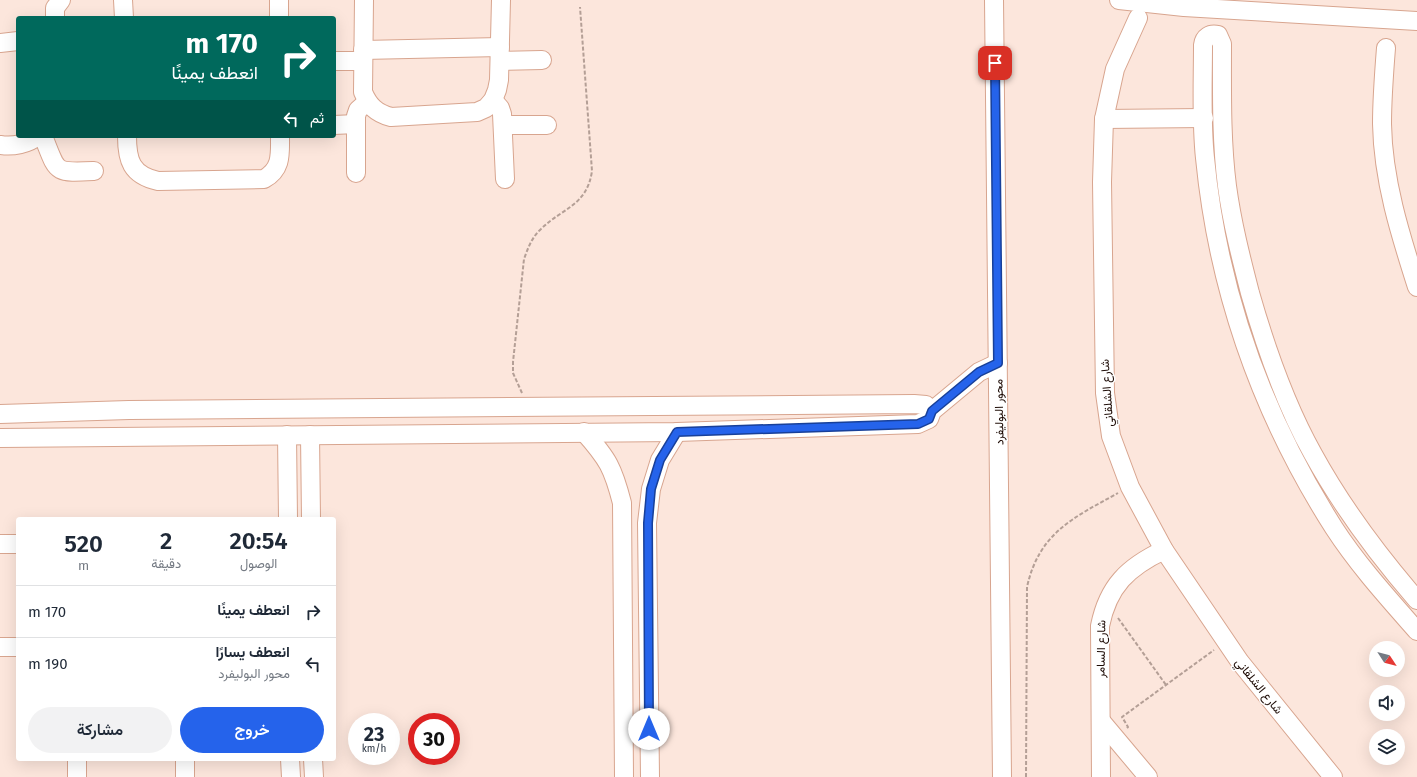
<!DOCTYPE html>
<html lang="ar">
<head>
<meta charset="utf-8">
<style>
	body { margin:0; font-family:"Fira Sans",Vazirmatn,sans-serif; background:#f2f2f3; color:#1f2937; direction:rtl; height:100vh; display:flex; flex-direction:column; font-size:15px; white-space:nowrap }
	* { box-sizing:border-box; margin:0 }
	p { font-size:13px; color:#747a83 }
	.icon { flex:none; width:22px; height:22px; fill:none; stroke:currentColor; stroke-width:2; stroke-linecap:round; stroke-linejoin:round }
	.map { position:relative; flex:1; overflow:hidden; direction:ltr }
	.panel { position:absolute; left:16px; top:517px; width:320px; height:244px; display:flex; flex-direction:column; background:#fff; border-radius:4px; box-shadow:0 4px 16px #0002; direction:rtl }
	.panel>* { flex:none }
	.guide { position:absolute; left:16px; top:16px; width:320px; height:122px; border-radius:4px; box-shadow:0 4px 16px #0002; direction:rtl; background:#00695c; color:#fff; overflow:hidden }
	.needle { width:26px; rotate:126deg }
	.fabs { position:absolute; left:1369px; top:641px; display:grid; gap:8px }
	.fabs a { display:grid; place-items:center; width:36px; height:36px; border-radius:50%; background:#fff; box-shadow:0 4px 16px #0002; font-size:20px }
	.speed { position:absolute; left:348px; top:713px; display:flex; gap:8px; font-size:20px; font-weight:700; text-align:center }
	.speed>* { display:grid; place-content:center; width:52px; height:52px; border-radius:50%; background:#fff; box-shadow:0 4px 16px #0002; line-height:1 }
	.speed small { font-size:10px; font-weight:400 }
	.speed .limit { border:6px solid #d22; background:#fff; color:#111 }
	.pin { position:absolute; display:grid; place-items:center; width:34px; height:34px; color:#fff; margin:-17px; border-radius:8px; box-shadow:0 2px 6px #0006 }
	.me { position:absolute; width:44px; margin:-22px; rotate:0deg; stroke-linejoin:round; filter:drop-shadow(0 0 3px #0008) }
	.turn { display:flex; align-items:center; gap:14px; height:84px; padding:0 12px; font-size:18px }
	.turn .icon { width:52px; height:52px; stroke-width:2.5 }
	.turn b { display:block; font-size:28px; line-height:34px }
	.then { display:flex; align-items:center; height:38px; padding:0 12px; background:#0003; gap:8px; font-size:15px }
	.eta { display:flex; justify-content:space-evenly; align-items:center; height:68px; text-align:center }
	.eta b { font-size:24px; font-weight:600; line-height:28px }
	.cta { display:flex; gap:8px; margin-top:auto; padding:8px 12px }
	.cta a { flex:1; height:46px; border-radius:24px; background:#2563eb; color:#fff; font-size:16px; font-weight:600; line-height:46px; text-align:center }
	.cta a+a { background:#f2f2f3; color:#1f2937 }
	ul { padding:0; list-style:none }
	li { display:flex; align-items:center; gap:12px; height:52px; padding:0 12px; border-top:1px solid #e0e1e3 }
	li div { flex:1 }
	li b { display:block; font-size:15px }
	li em { font-style:normal }
	.map>svg:first-child { display:block }
</style>
</head>
<body>
<div class="map">
<svg width="1417" height="777" viewBox="0 0 1417 777">
	<rect width="100%" height="100%" fill="#fce6dc"/>
	<g fill="none" stroke-linecap="round" stroke-linejoin="round">
		<!-- minor casing -->
		<g stroke="#d8a58f" stroke-width="20">
			<g id="minor">
				<path d="M 123,0 L 124,18"/>
				<path d="M 279,0 L 279,18"/>
				<path d="M 364,0 L 363,92 C 369,106 376,113 391,117 L 477,112 L 486,108 L 493,100 L 497,90 L 499,80 L 501,0"/>
				<path d="M 994,0 L 1002,777"/>
				<path d="M 1119,0 L 1184,7 L 1417,21"/>
				<path d="M 55,18 L 55,8 L 61,0"/>
				<path d="M 1138,18 L 1115,69 L 1104,119 L 1102,182 L 1105,393 L 1111,436 L 1130,487 L 1164,550 L 1240,662 L 1333,777"/>
				<path d="M 0,43 L 18,41"/>
				<path d="M 1386,48 C 1384,73 1382,98 1382,124 C 1383,180 1400,234 1417,287"/>
				<path d="M 363,50 L 500,47"/>
				<path d="M 334,61 L 363,61"/>
				<path d="M 500,61 L 542,60"/>
				<path d="M 493,100 L 500,108 L 502,114 L 505,179"/>
				<path d="M 1104,119 L 1204,118"/>
				<path d="M 334,125 L 356,124"/>
				<path d="M 503,125 L 547,125"/>
				<path d="M 43,136 C 58,173 53,173 94,171"/>
				<path d="M 127,136 C 127,160 131,175 158,181 L 264,179 C 282,169 280,154 280,136"/>
				<path d="M 0,145 C 13,147 28,144 38,136"/>
				<path d="M 356,173 L 356,116 L 358,110 L 367,102"/>
				<path d="M 0,414 L 129,410 L 914,404 L 926,405 L 932,411"/>
				<path d="M 584,432 C 608,459 613,468 622,503 L 624,777"/>
				<path d="M 287,435 L 288,519"/>
				<path d="M 310,435 L 311,519"/>
				<path d="M 0,438 L 677,432 L 918,424 L 929,419 L 932,411 L 979,372 L 998,363"/>
				<path d="M 0,544 L 18,544"/>
				<path d="M 1417,600 C 1378,555 1342,507 1313,454 C 1285,404 1266,349 1250,293 C 1241,258 1232,223 1227,186 C 1221,139 1222,91 1222,44 L 1218,35 C 1210,33 1204,37 1203,45 C 1203,82 1201,121 1205,158 C 1218,291 1262,415 1334,528 C 1358,565 1388,598 1417,631"/>
				<path d="M 0,647 L 18,647"/>
				<path d="M 1101,721 L 1148,777"/>
				<path d="M 185,759 L 185,777"/>
				<path d="M 290,759 L 291,777"/>
				<path d="M 313,759 L 314,777"/>
				<path d="M 77,777 L 77,759"/>
				<path d="M 650,777 L 647,523 L 651,489 L 660,460 L 677,432"/>
				<path d="M 1101,777 L 1100,626 C 1108,586 1128,567 1164,550"/>
			</g>
		</g>
		<!-- path -->
		<g stroke="#b49f96" stroke-width="2" stroke-dasharray="4 2" stroke-linecap="butt">
			<path d="M 522,393 L 513,373 L 513,362 L 524,259 C 528,248 532,237 541,229 C 562,208 587,206 592,171 L 580,7"/>
			<path d="M 1118,618 L 1166,685"/>
			<path d="M 1127,728 L 1128,727 L 1122,717 L 1214,650"/>
			<path d="M 1026,777 L 1027,587 C 1039,533 1073,518 1118,493"/>
		</g>
		<!-- minor -->
		<use href="#minor" stroke="#fff" stroke-width="18"/>
	</g>
	<g fill="none" stroke-linecap="round" stroke-linejoin="round">
		<!-- route casing -->
		<g stroke="#184099" stroke-width="10">
			<path id="route" d="M 649,729 L 648,523 L 651,489 L 660,460 L 677,432 L 918,424 L 929,419 L 932,411 L 979,372 L 998,363 L 995,63"/>
		</g>
		<!-- route -->
		<use href="#route" stroke="#2563eb" stroke-width="7"/>
	</g>
	<g text-anchor="middle" stroke-width="3" stroke-linejoin="round" paint-order="stroke">
		<!-- street labels -->
		<g font-size="12" fill="#1c0a04" stroke="#fff">
			<text transform="translate(1107 393) rotate(-94)" y="4">شارع الشلقاني</text>
			<text transform="translate(999 412) rotate(-91)" y="4">محور البوليفرد</text>
			<text transform="translate(1101 649) rotate(-89)" y="4">شارع السامر</text>
			<text transform="translate(1259 686) rotate(51)" y="4">شارع الشلقاني</text>
		</g>
	</g>
</svg>
<div class="fabs">
<a><svg class="needle" viewBox="-14 -14 28 28"><path d="M0-13l5 13h-10z" fill="#e53935"/><path d="M0 13l5-13h-10z" fill="#747a83"/></svg></a>
<a><svg class="icon" aria-label="sound" viewBox="0 0 24 24"><path d="M4 9h4l5-4v14l-5-4H4zM17 9q2 3 0 6"/></svg></a>
<a><svg class="icon" aria-label="layers" viewBox="0 0 24 24"><path d="M12 4l9 5-9 5-9-5zM3 14l9 5 9-5"/></svg></a>
</div>
<div class="speed"><div>23<small>km/h</small></div><div class="limit">30</div></div>
<div class="pin" style="left:995px;top:63px;background:#d93025"><svg class="icon" aria-label="arrive" viewBox="0 0 24 24"><path d="M6 21V4h12l-3 4 3 4H6"/></svg></div>
<svg class="me" style="left:649px;top:729px" viewBox="-20 -20 40 40"><circle r="19" fill="#fff"/><path d="M0-13L10 11 0 6-10 11z" fill="#2563eb"/></svg>
<div class="guide">
<div class="turn"><svg class="icon" aria-label="right" viewBox="0 0 24 24"><path d="M7 20v-9h11M14 6l5 5-5 5"/></svg><div><b>170 m</b>انعطف يمينًا</div></div>
<div class="then">ثم<svg class="icon" aria-label="left" viewBox="0 0 24 24"><path d="M17 20v-9H6M10 6l-5 5 5 5"/></svg></div>
</div>
<section class="panel">
<div class="eta">
<div><b>20:54</b><p>الوصول</p></div>
<div><b>2</b><p>دقيقة</p></div>
<div><b>520</b><p>m</p></div>
</div>
<ul>
<li><svg class="icon" aria-label="right" viewBox="0 0 24 24"><path d="M7 20v-9h11M14 6l5 5-5 5"/></svg><div><b>انعطف يمينًا</b></div><em>170 m</em></li>
<li><svg class="icon" aria-label="left" viewBox="0 0 24 24"><path d="M17 20v-9H6M10 6l-5 5 5 5"/></svg><div><b>انعطف يسارًا</b><p>محور البوليفرد</p></div><em>190 m</em></li>
</ul>
<div class="cta"><a>خروج</a><a>مشاركة</a></div>
</section>
</div>
</body>
</html>
